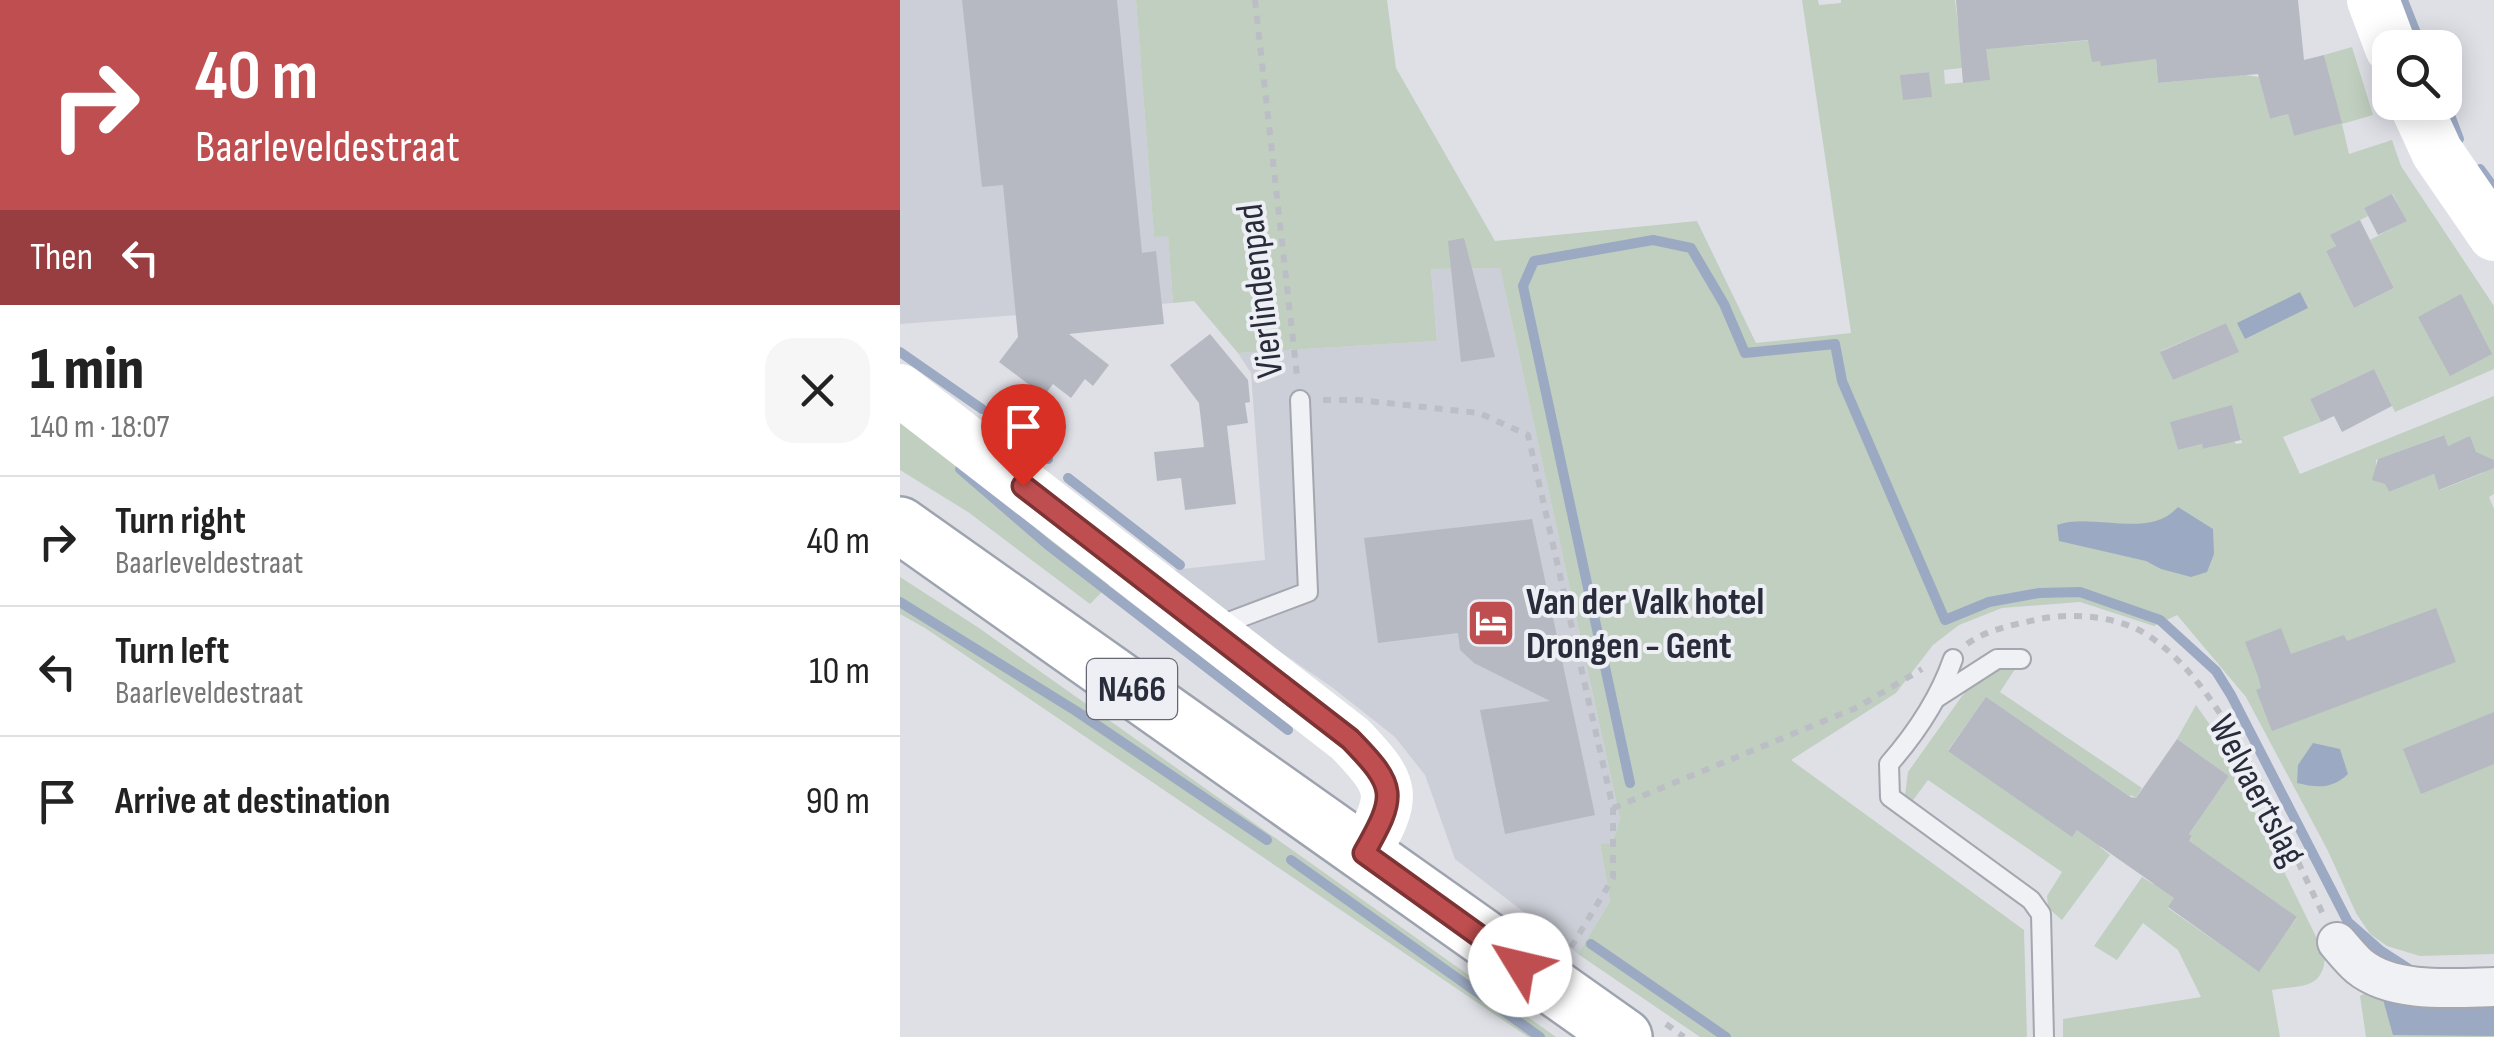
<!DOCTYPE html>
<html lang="en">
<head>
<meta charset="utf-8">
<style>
	body { margin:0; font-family:"Sofia Sans Condensed",sans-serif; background:#f6f6f6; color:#222; height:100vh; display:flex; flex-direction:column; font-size:38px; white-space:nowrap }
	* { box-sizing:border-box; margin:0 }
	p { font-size:32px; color:#767676 }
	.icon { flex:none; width:55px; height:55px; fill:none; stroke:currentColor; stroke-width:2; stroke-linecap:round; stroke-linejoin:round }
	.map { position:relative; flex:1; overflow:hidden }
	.panel { display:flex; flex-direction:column; background:#fff; width:900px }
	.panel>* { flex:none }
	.guide { background:#bf4e50; color:#fff; overflow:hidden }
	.tools { position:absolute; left:1472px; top:30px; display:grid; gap:20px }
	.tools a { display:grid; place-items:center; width:90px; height:90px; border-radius:20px; background:#fff; box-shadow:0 5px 25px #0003; font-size:50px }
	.pin { position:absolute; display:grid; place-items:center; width:85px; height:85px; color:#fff; margin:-102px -42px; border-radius:50% 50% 50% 0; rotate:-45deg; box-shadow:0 0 10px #0007 }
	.pin .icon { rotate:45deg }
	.me { position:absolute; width:110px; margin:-55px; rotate:306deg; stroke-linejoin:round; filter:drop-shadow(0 0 8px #0008) }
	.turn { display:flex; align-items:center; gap:35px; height:210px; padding:0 30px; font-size:45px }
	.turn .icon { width:130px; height:130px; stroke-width:2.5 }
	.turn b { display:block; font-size:70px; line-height:85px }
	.then { display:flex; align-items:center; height:95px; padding:0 30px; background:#0003; gap:20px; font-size:38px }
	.round { display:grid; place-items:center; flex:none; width:105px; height:105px; border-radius:30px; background:#f6f6f6 }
	.overview { display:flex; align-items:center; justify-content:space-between; height:170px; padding:0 30px }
	h1 { font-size:60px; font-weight:800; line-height:75px }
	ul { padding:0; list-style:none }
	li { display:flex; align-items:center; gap:30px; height:130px; padding:0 30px; border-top:2px solid #e0e0e0 }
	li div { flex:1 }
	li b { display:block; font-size:38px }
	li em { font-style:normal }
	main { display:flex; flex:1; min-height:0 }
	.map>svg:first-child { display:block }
</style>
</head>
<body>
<main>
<section class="panel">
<div class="guide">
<div class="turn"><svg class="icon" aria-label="right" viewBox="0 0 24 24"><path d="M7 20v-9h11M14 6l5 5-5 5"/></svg><div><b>40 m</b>Baarleveldestraat</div></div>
<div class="then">Then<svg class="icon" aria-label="left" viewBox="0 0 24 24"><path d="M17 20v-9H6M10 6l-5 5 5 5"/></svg></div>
</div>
<div class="overview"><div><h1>1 min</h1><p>140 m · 18:07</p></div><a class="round"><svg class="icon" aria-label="close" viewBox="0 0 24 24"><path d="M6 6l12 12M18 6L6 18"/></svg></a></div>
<ul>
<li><svg class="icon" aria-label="right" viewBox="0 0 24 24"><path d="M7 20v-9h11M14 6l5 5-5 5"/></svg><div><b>Turn right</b><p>Baarleveldestraat</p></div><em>40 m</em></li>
<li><svg class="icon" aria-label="left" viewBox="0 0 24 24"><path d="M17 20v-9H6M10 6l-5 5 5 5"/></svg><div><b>Turn left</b><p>Baarleveldestraat</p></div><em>10 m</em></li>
<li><svg class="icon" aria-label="arrive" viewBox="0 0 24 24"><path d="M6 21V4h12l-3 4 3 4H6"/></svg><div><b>Arrive at destination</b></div><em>90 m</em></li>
</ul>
</section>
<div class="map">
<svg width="1594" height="1037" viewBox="0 0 1594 1037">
	<rect width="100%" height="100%" fill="#dee0e6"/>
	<!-- built -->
	<g fill="#cccfd7">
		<path d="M 0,0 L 236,0 L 254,237 L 268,235 L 273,303 L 0,324 Z"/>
		<path d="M 600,268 L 720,819 L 712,843 L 700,845 L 710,901 L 678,954 L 555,859 L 525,775 L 495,737 L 433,688 L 263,571 L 365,560 L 351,373 L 338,353 L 537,341 L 531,269 Z"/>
	</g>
	<!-- green -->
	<g fill="#c1cfc0" fill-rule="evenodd">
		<path d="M 236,0 L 487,0 L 496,68 L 595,241 L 797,221 L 856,343 L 951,333 L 902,0 L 918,0 L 919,5 L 941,3 L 941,0 L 1055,0 L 1058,24 L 1123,46 L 1203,39 L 1255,49 L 1258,83 L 1345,75 L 1359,77 L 1370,119 L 1388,114 L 1394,136 L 1441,123 L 1424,55 L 1452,47 L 1473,115 L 1442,124 L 1449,154 L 1492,140 L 1501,166 L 1594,306 L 1594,369 L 1495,412 L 1474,369 L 1410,399 L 1421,422 L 1383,437 L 1400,474 L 1594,396 L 1594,494 L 1589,497 L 1594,509 L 1594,954 L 1520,956 L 1487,946 L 1470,934 L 1456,913 L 1428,851 L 1346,697 L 1277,615 L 1254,626 L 1180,602 L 1102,608 L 1059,625 L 1033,645 L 996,693 L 891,760 L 1124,930 L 1127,1037 L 800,1037 L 678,954 L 710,901 L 700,844 L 712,843 L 720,819 L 600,268 L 531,269 L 537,341 L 338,353 L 294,301 L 273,303 L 268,236 L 254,237 ZM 1087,65 L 1089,80 L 1045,84 L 1044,70 ZM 1029,72 L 1031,97 L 1003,99 L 1001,75 ZM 1493,194 L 1506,221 L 1470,240 L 1494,288 L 1454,308 L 1426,251 L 1436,246 L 1431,235 L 1468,216 L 1464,208 ZM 1326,323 L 1338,351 L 1273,380 L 1261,351 ZM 1332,406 L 1342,443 L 1336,444 L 1334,441 L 1304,449 L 1302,444 L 1278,450 L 1271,422 ZM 1543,435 L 1548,446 L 1570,437 L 1583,473 L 1540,490 L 1534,474 L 1489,492 L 1484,481 L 1477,481 L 1476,460 Z"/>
		<path d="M 0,410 L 213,581 L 190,604 L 68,512 L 0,470 Z"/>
		<path d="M 0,577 L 79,628 L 656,1037 L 628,1037 L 25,628 L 0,614 Z"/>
		<path d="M 1101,668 L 1115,669 L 1100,692 L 1242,788 L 1236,798 L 1231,795 L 1226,803 L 1086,698 L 1048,750 L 1172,836 L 1184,821 L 1204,841 L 1200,847 L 1210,855 L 1162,920 L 1148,908 L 1147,896 L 1162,872 L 1028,780 L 1011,803 L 1005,795 L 1008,772 L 1062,696 L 1078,679 Z"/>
		<path d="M 1296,705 L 1317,735 L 1425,955 C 1424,990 1401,985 1372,990 L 1380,1037 L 1163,1037 L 1163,1019 L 1301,997 L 1278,950 L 1243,923 L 1217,960 L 1194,946 L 1242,877 L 1253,884 L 1256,879 L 1279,891 L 1268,908 L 1358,971 L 1397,918 L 1307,854 L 1286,845 L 1292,837 L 1289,834 L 1329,776 L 1277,739 Z"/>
		<path d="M 1467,992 L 1594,1002 L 1594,1037 L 1466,1037 L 1460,996 Z"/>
	</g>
	<!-- water -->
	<g fill="#9ca9c3">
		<path d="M 1400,292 L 1408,308 L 1345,339 L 1337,323 Z"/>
		<path d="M 1278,507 L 1313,529 L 1314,554 L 1307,572 L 1291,577 L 1261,569 L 1246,561 L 1159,541 L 1157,525 C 1193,512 1249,540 1278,507 Z"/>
		<path d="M 1413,743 L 1440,749 L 1448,774 C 1432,789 1418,788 1397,783 L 1398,765 Z"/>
		<path d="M 1482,996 L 1594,1002 L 1594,1036 L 1493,1035 Z"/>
	</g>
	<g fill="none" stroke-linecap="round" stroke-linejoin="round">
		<!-- stream -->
		<g stroke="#9ca9c3" stroke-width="10">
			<path d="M 1503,0 L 1522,48"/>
			<path d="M 1545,102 L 1559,139"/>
			<path d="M 1580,169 L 1594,188"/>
			<path d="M 0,352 L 82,409"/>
			<path d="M 107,430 L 148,459"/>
			<path d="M 60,469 L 148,545 L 388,730"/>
			<path d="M 168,478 L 280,565"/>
			<path d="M 0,602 L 176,711 L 367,840"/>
			<path d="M 730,783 L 623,286 L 634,261 L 753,240 L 791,248 L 824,304 L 845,353 L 935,344 L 942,381 L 1045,620 L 1089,602 L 1139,593 L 1180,592 L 1260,620 L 1316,671 L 1331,695 L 1448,922 L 1481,951 L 1509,969"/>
			<path d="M 391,860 L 640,1037"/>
			<path d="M 691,944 L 826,1037"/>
		</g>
	</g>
	<!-- building -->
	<g fill="#b6b9c2">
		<path d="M 62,0 L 217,0 L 242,253 L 256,251 L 264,324 L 169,334 L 209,365 L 193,386 L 185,379 L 171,398 L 153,384 L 144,396 L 99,362 L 118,337 L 103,185 L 82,187 Z"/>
		<path d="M 1056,0 L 1398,0 L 1404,60 L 1424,55 L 1442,123 L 1394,136 L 1388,114 L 1370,119 L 1358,74 L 1258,83 L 1256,59 L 1201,66 L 1200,61 L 1192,62 L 1188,40 L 1086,49 L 1090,80 L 1063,83 Z"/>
		<path d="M 1029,72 L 1032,97 L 1003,100 L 1000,75 Z"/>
		<path d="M 1492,194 L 1507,221 L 1478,235 L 1464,208 Z"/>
		<path d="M 1460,220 L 1494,288 L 1454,308 L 1426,251 L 1436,246 L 1430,235 Z"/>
		<path d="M 564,238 L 595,357 L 561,362 L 548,241 Z"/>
		<path d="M 1561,294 L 1592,354 L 1550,376 L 1518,317 Z"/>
		<path d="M 1326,323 L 1339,352 L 1273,380 L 1260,352 Z"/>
		<path d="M 310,334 L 348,380 L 350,402 L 345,403 L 348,423 L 327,426 L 336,504 L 285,510 L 281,478 L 257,481 L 254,452 L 304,447 L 299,403 L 270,365 Z"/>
		<path d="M 1474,369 L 1492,406 L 1442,432 L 1434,416 L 1421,422 L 1410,399 Z"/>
		<path d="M 1332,405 L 1341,440 L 1303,449 L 1302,444 L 1278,450 L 1270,422 Z"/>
		<path d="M 1544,435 L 1548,446 L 1570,436 L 1576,452 L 1594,460 L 1594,468 L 1539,490 L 1534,474 L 1489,492 L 1485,484 L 1472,480 L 1478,459 Z"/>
		<path d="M 632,519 L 695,815 L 605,834 L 580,710 L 650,701 L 574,663 L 560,650 L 558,633 L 478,643 L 464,538 Z"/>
		<path d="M 1536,608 L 1556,662 L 1372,731 L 1356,690 L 1361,688 L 1358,676 L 1345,642 L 1381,628 L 1391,654 L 1444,635 L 1447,641 Z"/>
		<path d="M 1086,697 L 1230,797 L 1236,798 L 1277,739 L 1329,776 L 1289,834 L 1292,836 L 1289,841 L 1397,917 L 1359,972 L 1268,907 L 1274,898 L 1177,830 L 1172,837 L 1048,751 Z"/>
		<path d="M 1594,712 L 1594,764 L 1521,794 L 1503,749 Z"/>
	</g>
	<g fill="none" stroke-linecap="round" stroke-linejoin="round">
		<!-- lane casing -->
		<g stroke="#a4a7af" stroke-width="22">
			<g id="lane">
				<path d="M 318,626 L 408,592 L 400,400"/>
				<path d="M 1053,659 C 1039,699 1017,732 989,764 L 990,797 L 1131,900 L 1141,914 L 1144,1037"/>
				<path d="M 1038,697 L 1097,659 L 1121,659"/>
			</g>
		</g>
		<!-- street casing -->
		<g stroke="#a4a7af" stroke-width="42">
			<path id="street" d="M 1437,942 C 1444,950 1451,959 1459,966 C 1493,994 1554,988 1594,987"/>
		</g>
		<!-- primary casing -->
		<g stroke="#9ea3b0" stroke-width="60">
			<path id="primary" d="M 0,525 L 724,1037"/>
		</g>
		<!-- path -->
		<g stroke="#bcbec5" stroke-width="6" stroke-dasharray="8 8" stroke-linecap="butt">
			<path d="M 355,0 L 397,376"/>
			<path d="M 423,400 L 459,400 L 579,413 L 628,435 L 713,808 L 713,878 L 670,949"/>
			<path d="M 1067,644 C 1088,629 1113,625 1139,619 C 1176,612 1225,616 1256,641 C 1329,695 1382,832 1423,914"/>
			<path d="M 713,808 L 958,707 L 1022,669"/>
			<path d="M 766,1024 L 784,1037"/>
		</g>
		<!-- lane -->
		<use href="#lane" stroke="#f0f1f5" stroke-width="18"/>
		<!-- street -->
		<use href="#street" stroke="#f0f1f5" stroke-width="38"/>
		<!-- secondary -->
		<g stroke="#fff" stroke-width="52">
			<path d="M 1473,0 L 1491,48"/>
			<path d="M 1514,102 L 1537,152 L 1594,235"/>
			<path d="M 0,390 L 450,739 C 496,787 497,795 464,853"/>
		</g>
		<!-- primary -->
		<use href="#primary" stroke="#fff" stroke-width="55"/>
	</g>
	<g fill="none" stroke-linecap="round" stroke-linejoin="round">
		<!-- route casing -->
		<g stroke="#7c3334" stroke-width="25">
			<path id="route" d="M 123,486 L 450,739 C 497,787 497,795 464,853 L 620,965"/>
		</g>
		<!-- route -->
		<use href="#route" stroke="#bf4e50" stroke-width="18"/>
	</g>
	<!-- icons -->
	<defs>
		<g id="hotel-square" transform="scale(2.5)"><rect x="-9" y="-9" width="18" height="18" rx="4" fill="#bf4e50" stroke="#edeff4"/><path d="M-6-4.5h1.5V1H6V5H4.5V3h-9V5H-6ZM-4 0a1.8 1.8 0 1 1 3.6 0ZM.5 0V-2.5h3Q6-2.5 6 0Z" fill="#fff"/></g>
	</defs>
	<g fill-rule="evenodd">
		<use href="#hotel-square" x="591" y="623"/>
	</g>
	<g text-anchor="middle" stroke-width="8" stroke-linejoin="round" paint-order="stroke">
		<!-- shield labels -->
		<rect fill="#edeff4" stroke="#646772" stroke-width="2.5" x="187" y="659" width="90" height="60" rx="8"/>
		<g font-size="35" font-weight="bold" fill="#292d3b">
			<text x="232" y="701">N466</text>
		</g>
		<!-- street labels -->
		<g font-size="38" fill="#292d3b" stroke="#edeff4">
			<text transform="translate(359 291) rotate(-97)" y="13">Vierlindenpad</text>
			<text transform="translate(1358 790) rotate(62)" y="13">Welvaertslag</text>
		</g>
		<!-- poi labels -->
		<g font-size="38" font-weight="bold" fill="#292d3b" stroke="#edeff4" text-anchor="start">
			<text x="626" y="614">Van der Valk hotel<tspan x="626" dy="44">Drongen - Gent</tspan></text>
		</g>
	</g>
</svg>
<div class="tools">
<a><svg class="icon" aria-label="search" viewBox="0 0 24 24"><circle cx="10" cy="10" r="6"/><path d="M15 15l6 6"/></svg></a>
</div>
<div class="pin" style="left:123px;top:486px;background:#d93025"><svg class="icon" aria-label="arrive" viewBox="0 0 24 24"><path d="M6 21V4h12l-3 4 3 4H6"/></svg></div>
<svg class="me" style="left:620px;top:965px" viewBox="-20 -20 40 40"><circle r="19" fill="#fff"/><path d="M0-13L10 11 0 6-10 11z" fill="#bf4e50"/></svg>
</div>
</main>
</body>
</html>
